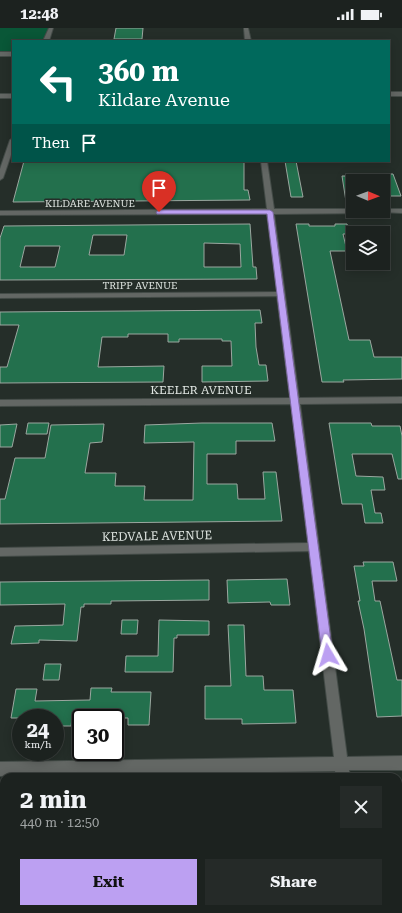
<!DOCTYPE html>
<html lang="en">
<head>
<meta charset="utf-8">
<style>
	body { margin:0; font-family:"Roboto Serif",serif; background:#252a28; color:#f1f3f6; height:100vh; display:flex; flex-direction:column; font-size:15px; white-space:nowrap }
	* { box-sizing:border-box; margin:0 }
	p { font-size:13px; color:#a0a4a4 }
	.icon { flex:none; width:22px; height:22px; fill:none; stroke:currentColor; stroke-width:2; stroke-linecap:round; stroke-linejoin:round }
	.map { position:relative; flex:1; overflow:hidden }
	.panel { position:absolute; left:0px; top:745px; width:402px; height:140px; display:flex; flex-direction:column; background:#1c221f; border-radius:12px 12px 0 0; box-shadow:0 2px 10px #0003,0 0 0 1px #3a3f3d }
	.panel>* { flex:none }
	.banner { position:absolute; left:12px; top:12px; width:378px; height:122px; border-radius:0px; box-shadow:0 2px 10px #0003,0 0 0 1px #3a3f3d; background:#00695c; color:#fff; overflow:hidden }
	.needle { width:26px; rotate:91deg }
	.fabs { position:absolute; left:346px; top:146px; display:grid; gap:8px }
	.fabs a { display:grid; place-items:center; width:44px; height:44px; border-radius:0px; background:#1c221f; box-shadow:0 2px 10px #0003,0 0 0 1px #3a3f3d; font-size:20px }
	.speed { position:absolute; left:12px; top:681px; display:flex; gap:8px; font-size:20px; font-weight:700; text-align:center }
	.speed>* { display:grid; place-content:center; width:52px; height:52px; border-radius:50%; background:#1c221f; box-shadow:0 2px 10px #0003,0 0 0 1px #3a3f3d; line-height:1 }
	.speed small { font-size:10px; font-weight:400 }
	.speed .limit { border:2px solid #111; border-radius:6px; background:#fff; color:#111 }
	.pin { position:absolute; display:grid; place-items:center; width:34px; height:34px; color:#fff; margin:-41px -17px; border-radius:50% 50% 50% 0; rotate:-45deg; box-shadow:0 0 4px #0007 }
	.pin .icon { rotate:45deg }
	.me { position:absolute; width:44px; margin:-22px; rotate:353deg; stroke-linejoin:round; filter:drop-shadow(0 0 3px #0008) }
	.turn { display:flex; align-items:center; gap:14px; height:84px; padding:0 20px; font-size:18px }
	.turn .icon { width:52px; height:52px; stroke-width:2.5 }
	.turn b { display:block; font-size:28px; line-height:34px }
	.then { display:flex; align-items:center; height:38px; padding:0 20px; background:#0003; gap:8px; font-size:15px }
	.round { display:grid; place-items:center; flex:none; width:42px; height:42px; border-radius:0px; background:#252a28 }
	.headline { display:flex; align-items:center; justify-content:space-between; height:68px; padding:0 20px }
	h1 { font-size:24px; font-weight:700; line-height:30px }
	.cta { display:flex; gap:8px; margin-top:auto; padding:8px 20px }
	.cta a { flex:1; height:46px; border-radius:0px; background:#bca0f2; color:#111; font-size:16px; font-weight:700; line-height:46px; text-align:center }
	.cta a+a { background:#252a28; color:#f1f3f6 }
	.status { display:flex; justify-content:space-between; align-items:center; height:28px; padding:0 20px; background:#1c221f; direction:ltr }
	.status svg { height:11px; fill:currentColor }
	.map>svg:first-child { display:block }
</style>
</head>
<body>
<div class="status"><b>12:48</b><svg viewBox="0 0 49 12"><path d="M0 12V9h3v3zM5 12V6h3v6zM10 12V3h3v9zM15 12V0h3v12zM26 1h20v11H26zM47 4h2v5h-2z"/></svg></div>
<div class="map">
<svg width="402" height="885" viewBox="0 0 402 885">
	<rect width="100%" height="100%" fill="#252e29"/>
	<!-- green -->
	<path fill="#095737" d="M 0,0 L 49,0 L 44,13 L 13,13 L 13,24 L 0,24 Z"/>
	<!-- building -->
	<g fill="#23704d" stroke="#9ba7a0" fill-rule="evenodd">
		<path d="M 116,0 L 143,0 L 142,11 L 114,11 Z"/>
		<path d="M 24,133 L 244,133 L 244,162 L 248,162 L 250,172 L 13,174 Z"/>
		<path d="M 285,133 L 296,133 L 303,169 L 291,169 Z"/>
		<path d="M 379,146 L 393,146 L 401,168 L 383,168 L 383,153 Z"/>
		<path d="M 342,148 L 352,148 L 353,179 L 347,180 Z"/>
		<path d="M 250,196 L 253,239 L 256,239 L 257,251 L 0,252 L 0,210 L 4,198 ZM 93,207 L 127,207 L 124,227 L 89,227 ZM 204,215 L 240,216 L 241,239 L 204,239 ZM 25,218 L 60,218 L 55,239 L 20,239 Z"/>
		<path d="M 296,196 L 309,196 L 309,198 L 335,198 L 335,196 L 347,196 L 350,206 L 343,206 L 347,223 L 330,223 L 349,312 L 370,312 L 374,329 L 402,329 L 402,351 L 343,352 L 344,354 L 322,354 Z"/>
		<path d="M 260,282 L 262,295 L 255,295 L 256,319 L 259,337 L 266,337 L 268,353 L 202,354 L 202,338 L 232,338 L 231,313 L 222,313 L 222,311 L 179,311 L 179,314 L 168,314 L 168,306 L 128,306 L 128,309 L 102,309 L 98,339 L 164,338 L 163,354 L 0,355 L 0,339 L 7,339 L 19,297 L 0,297 L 0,284 Z"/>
		<path d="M 28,395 L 49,395 L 47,406 L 26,406 Z"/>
		<path d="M 202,395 L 272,395 L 275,413 L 236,413 L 236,426 L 207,426 L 207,456 L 237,456 L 238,471 L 265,471 L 263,444 L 276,444 L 282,493 L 0,496 L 0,471 L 5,471 L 15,430 L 45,430 L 51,397 L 104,396 L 102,414 L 90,415 L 85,445 L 116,445 L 115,458 L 145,458 L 144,472 L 193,472 L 194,414 L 144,415 L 145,397 Z"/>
		<path d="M 329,395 L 371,395 L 372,398 L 400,398 L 402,408 L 402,451 L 398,451 L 392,426 L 352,426 L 356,448 L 383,449 L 385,462 L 371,462 L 375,485 L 381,485 L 383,495 L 365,495 L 362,476 L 342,476 Z"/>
		<path d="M 17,396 L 12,419 L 0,419 L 0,397 Z"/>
		<path d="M 363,534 L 393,534 L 397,553 L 372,553 L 375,573 L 380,573 L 397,652 L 402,652 L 402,688 L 377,689 L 364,601 L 358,573 L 360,573 L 354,538 L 364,538 Z"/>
		<path d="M 287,551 L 290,577 L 271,577 L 270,574 L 228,575 L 227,552 Z"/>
		<path d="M 209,552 L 209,572 L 111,573 L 111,576 L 84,576 L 84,579 L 81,579 L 77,613 L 39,612 L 39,615 L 11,616 L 15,598 L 63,597 L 65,576 L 0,577 L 0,554 Z"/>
		<path d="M 122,592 L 138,592 L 137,606 L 121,606 Z"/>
		<path d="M 159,592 L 209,593 L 209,607 L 177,607 L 177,610 L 174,610 L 173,644 L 125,644 L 126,628 L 158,628 Z"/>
		<path d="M 228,597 L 244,597 L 246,648 L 263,648 L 264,662 L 293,662 L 296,695 L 242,696 L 242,691 L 205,691 L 205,658 L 231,658 Z"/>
		<path d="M 45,636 L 61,636 L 59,652 L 43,652 Z"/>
		<path d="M 91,660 L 112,660 L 111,664 L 151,664 L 149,697 L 128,697 L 128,690 L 72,690 L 71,698 L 55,698 L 55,690 L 11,690 L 16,661 L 37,661 L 35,673 L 90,672 Z"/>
	</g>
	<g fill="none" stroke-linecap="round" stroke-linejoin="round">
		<!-- minor casing -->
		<g stroke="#434b47" stroke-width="2">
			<g id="minor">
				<path d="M 49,0 L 53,0 L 49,13 L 43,13 Z"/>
				<path d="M 244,0 L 248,0 L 251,13 L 245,13 Z"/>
				<rect x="0" y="24" width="13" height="4"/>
				<rect x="389" y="64" width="13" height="4"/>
				<rect x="0" y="66" width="13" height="4"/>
				<path d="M 13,110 L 13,121 L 3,150 L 0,152 L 0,141 L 10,112 Z"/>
				<path d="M 261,133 L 267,133 L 274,181 L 353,181 L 353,183 L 375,183 L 372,185 L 274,186 L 299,370 L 402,369 L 402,375 L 300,376 L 347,729 L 402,728 L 402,742 L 349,742 L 350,749 L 336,749 L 335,743 L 0,748 L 0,734 L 334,729 L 309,523 L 0,528 L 0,520 L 308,515 L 291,376 L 0,378 L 0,372 L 290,370 L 277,268 L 0,270 L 0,266 L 277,264 L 267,186 L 0,187 L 0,183 L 267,181 Z"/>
				<path d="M 383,181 L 402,181 L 402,185 L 381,184 L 380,183 L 383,183 Z"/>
				<path d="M 352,881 L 368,881 L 369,885 L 353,885 Z"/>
			</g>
		</g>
		<!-- minor -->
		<use href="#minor" fill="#636764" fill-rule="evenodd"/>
	</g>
	<!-- route -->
	<path fill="#bca0f2" stroke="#7a689d" d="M 159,182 L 270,182 L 273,184 L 333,627 L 332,631 L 328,632 L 324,631 L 322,627 L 267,186 L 157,186 L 156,184 Z"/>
	<g text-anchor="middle" stroke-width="3" stroke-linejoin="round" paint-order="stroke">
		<!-- far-street labels -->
		<g font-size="10" fill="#e0e6e2" stroke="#252e29">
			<text x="90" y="179">KILDARE AVENUE</text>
			<text x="140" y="261">TRIPP AVENUE</text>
		</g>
		<!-- street labels -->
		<g font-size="12" fill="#e0e6e2" stroke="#252e29">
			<text x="201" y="366">KEELER AVENUE</text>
			<text transform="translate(157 508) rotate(-1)" y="4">KEDVALE AVENUE</text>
		</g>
	</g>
</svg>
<div class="fabs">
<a><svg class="needle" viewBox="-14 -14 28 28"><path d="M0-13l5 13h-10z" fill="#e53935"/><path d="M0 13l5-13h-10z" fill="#a0a4a4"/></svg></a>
<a><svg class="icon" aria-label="layers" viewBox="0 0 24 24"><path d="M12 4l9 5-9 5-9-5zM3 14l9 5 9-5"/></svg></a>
</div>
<div class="speed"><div>24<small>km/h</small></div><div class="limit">30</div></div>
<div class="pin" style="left:159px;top:184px;background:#d93025"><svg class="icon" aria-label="arrive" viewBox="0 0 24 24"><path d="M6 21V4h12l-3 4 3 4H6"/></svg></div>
<svg class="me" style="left:328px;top:627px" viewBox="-20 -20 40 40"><path d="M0-17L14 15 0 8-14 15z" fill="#bca0f2" stroke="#fff" stroke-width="4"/></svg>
<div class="banner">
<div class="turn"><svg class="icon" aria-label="left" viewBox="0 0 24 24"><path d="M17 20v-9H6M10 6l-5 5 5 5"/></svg><div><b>360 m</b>Kildare Avenue</div></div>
<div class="then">Then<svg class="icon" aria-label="arrive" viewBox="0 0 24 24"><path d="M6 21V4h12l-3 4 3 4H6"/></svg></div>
</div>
<section class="panel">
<div class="headline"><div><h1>2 min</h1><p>440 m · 12:50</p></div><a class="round"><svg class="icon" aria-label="close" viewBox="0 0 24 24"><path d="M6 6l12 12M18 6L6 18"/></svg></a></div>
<div class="cta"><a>Exit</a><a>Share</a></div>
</section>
</div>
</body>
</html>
